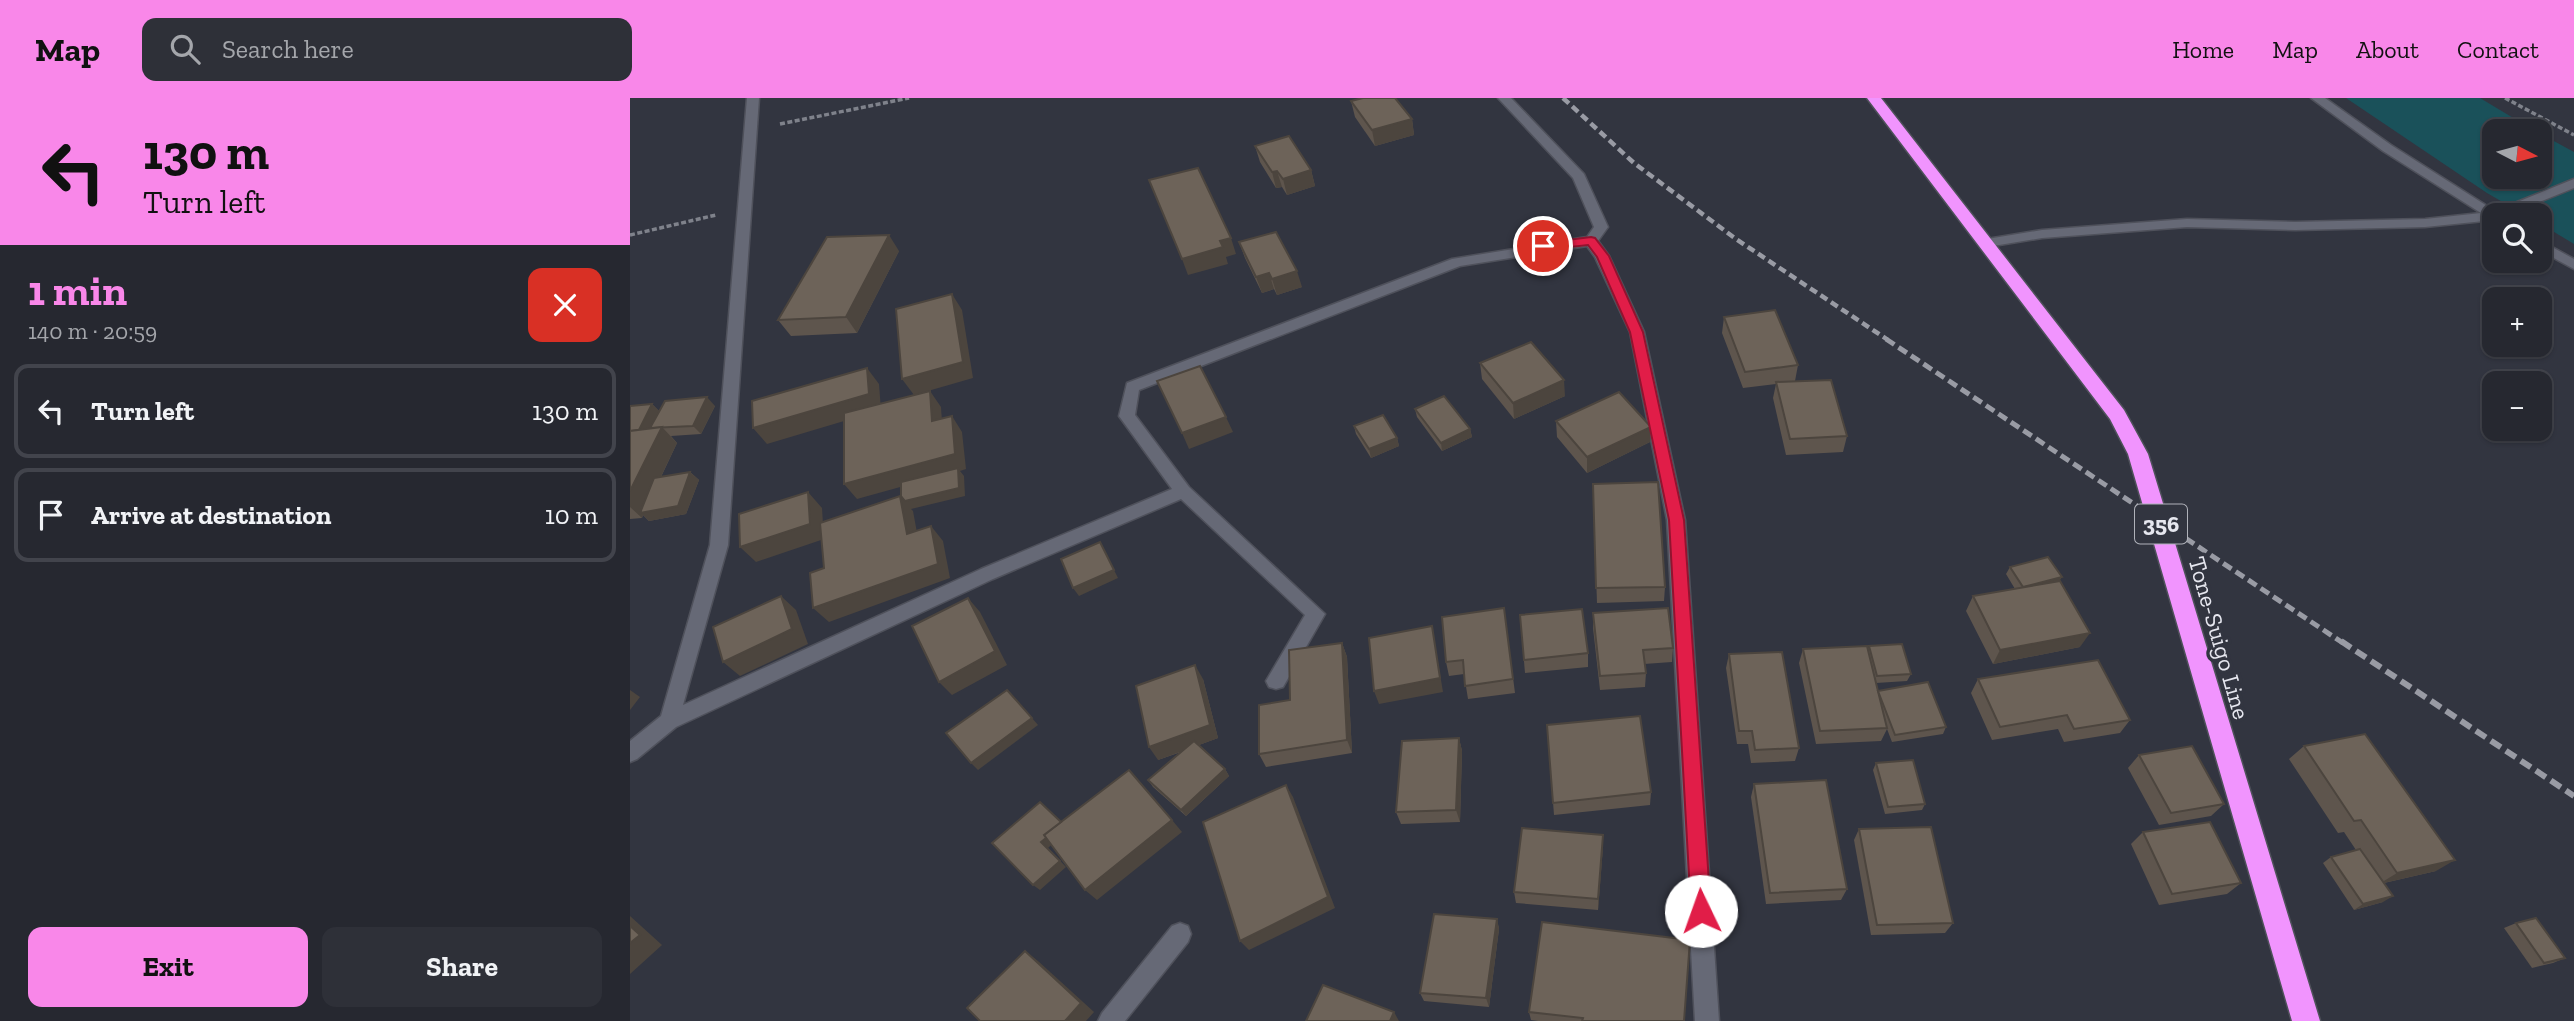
<!DOCTYPE html>
<html lang="en">
<head>
<meta charset="utf-8">
<style>
	body { margin:0; font-family:"Zilla Slab",serif; background:#2e3038; color:#f1f3f6; height:100vh; display:flex; flex-direction:column; font-size:26px; white-space:nowrap }
	* { box-sizing:border-box; margin:0 }
	p { font-size:23px; color:#a4a6ab }
	.icon { flex:none; width:38px; height:38px; fill:none; stroke:currentColor; stroke-width:2; stroke-linecap:round; stroke-linejoin:round }
	.map { position:relative; flex:1; overflow:hidden }
	.details { display:flex; flex-direction:column; background:#262830; width:630px }
	.details>* { flex:none }
	.guide { background:#f987e9; color:#111; overflow:hidden }
	.needle { width:46px; rotate:96deg }
	.buttons { position:absolute; left:1852px; top:21px; display:grid; gap:14px }
	.buttons a { display:grid; place-items:center; width:70px; height:70px; border-radius:14px; background:#262830; box-shadow:0 2px 5px #0004,0 0 0 2px #42444c; font-size:35px }
	.pin { position:absolute; display:grid; place-items:center; width:60px; height:60px; color:#fff; margin:-30px; border:4px solid #fff; border-radius:50%; box-shadow:0 2px 7px #0007 }
	.me { position:absolute; width:77px; margin:-38px; rotate:357deg; stroke-linejoin:round; filter:drop-shadow(0 0 5px #0008) }
	.turn { display:flex; align-items:center; gap:24px; height:147px; padding:0 28px; font-size:32px }
	.turn .icon { width:91px; height:91px; stroke-width:2.5 }
	.turn b { display:block; font-size:49px; line-height:60px }
	.round { display:grid; place-items:center; flex:none; width:74px; height:74px; border-radius:14px; background:#2e3038 }
	.overview { display:flex; align-items:center; justify-content:space-between; height:119px; padding:0 28px }
	h1 { font-size:42px; font-weight:800; line-height:52px; color:#f987e9 }
	.primary-button { display:flex; gap:14px; margin-top:auto; padding:14px 28px }
	.primary-button a { flex:1; height:80px; border-radius:14px; background:#f987e9; color:#111; font-size:28px; font-weight:800; line-height:80px; text-align:center }
	.primary-button a+a { background:#2e3038; color:#f1f3f6 }
	ul { padding:0; list-style:none }
	li { display:flex; align-items:center; gap:21px; height:94px; margin:0 14px 10px; padding:0 14px; border:4px solid #42444c; border-radius:14px }
	li div { flex:1 }
	li b { display:block; font-size:26px }
	li em { font-style:normal }
	header { display:flex; align-items:center; gap:42px; box-sizing:border-box; height:98px; padding:0 35px; background:#f987e9; color:#111 }
	header strong { font-size:33px }
	nav { display:flex; gap:38px; margin-inline-start:auto; font-size:24px }
	.search { width:490px; height:63px; background:#2e3038; display:flex; align-items:center; gap:18px; box-sizing:border-box; padding:0 24px; border-radius:14px; color:#a4a6ab; font-size:26px }
	main { display:flex; flex:1; min-height:0 }
	.map>svg:first-child { display:block }
</style>
</head>
<body>
<header>
<strong>Map</strong>
<div class="search"><svg class="icon" aria-label="search" viewBox="0 0 24 24"><circle cx="10" cy="10" r="6"/><path d="M15 15l6 6"/></svg>Search here</div>
<nav><a>Home</a><a>Map</a><a>About</a><a>Contact</a></nav>
</header>
<main>
<section class="details">
<div class="guide">
<div class="turn"><svg class="icon" aria-label="left" viewBox="0 0 24 24"><path d="M17 20v-9H6M10 6l-5 5 5 5"/></svg><div><b>130 m</b>Turn left</div></div>
</div>
<div class="overview"><div><h1>1 min</h1><p>140 m · 20:59</p></div><a class="round" style="background:#d93025;color:#fff"><svg class="icon" aria-label="close" viewBox="0 0 24 24"><path d="M6 6l12 12M18 6L6 18"/></svg></a></div>
<ul>
<li><svg class="icon" aria-label="left" viewBox="0 0 24 24"><path d="M17 20v-9H6M10 6l-5 5 5 5"/></svg><div><b>Turn left</b></div><em>130 m</em></li>
<li><svg class="icon" aria-label="arrive" viewBox="0 0 24 24"><path d="M6 21V4h12l-3 4 3 4H6"/></svg><div><b>Arrive at destination</b></div><em>10 m</em></li>
</ul>
<div class="primary-button"><a>Exit</a><a>Share</a></div>
</section>
<div class="map">
<svg width="1944" height="923" viewBox="0 0 1944 923">
	<rect width="100%" height="100%" fill="#323540"/>
	<!-- water -->
	<path fill="#1a515a" d="M 1716,0 L 1850,0 L 1905,33 L 1864,33 L 1864,79 L 1909,79 L 1909,35 L 1944,54 L 1944,146 L 1909,125 L 1909,117 L 1895,117 L 1857,95 Z"/>
	<g fill="none" stroke-linecap="round" stroke-linejoin="round">
		<!-- lane casing -->
		<g stroke="#4f515b" stroke-width="3">
			<path id="lane" d="M 550,825 L 558,828 L 561,836 L 558,844 L 495,923 L 468,923 L 472,915 L 542,828 Z"/>
		</g>
		<!-- street casing -->
		<g stroke="#4f515b" stroke-width="3">
			<g id="street">
				<path d="M 117,0 L 129,0 L 98,447 L 53,607 L 351,471 L 542,391 L 489,318 L 497,285 L 822,161 L 957,139 L 964,129 L 943,80 L 868,0 L 881,0 L 954,76 L 978,129 L 968,143 L 979,158 L 1014,234 L 1055,422 L 1089,923 L 1065,923 L 1037,422 L 1000,234 L 965,159 L 957,148 L 830,168 L 509,292 L 505,317 L 559,389 L 695,516 L 653,589 L 646,591 L 639,589 L 636,583 L 675,517 L 551,401 L 363,481 L 46,629 L 7,661 L 0,664 L 0,643 L 31,618 L 80,447 Z"/>
				<path d="M 1681,0 L 1695,0 L 1761,47 L 1865,113 L 1944,81 L 1944,90 L 1877,117 L 1864,117 L 1864,122 L 1795,129 L 1665,132 L 1557,129 L 1412,140 L 1357,149 L 1350,145 L 1357,141 L 1412,132 L 1557,121 L 1665,124 L 1795,121 L 1851,115 L 1753,53 Z"/>
				<path d="M 1909,142 L 1944,161 L 1944,171 L 1909,152 Z"/>
			</g>
		</g>
		<!-- highway casing -->
		<g stroke="#4f515b" stroke-width="3">
			<path id="highway" d="M 1237,0 L 1251,0 L 1494,312 L 1518,356 L 1690,923 L 1662,923 L 1498,356 L 1480,321 Z"/>
		</g>
		<!-- path -->
		<g stroke="#7f828b" stroke-width="3.5" stroke-dasharray="5 2.5" stroke-linecap="butt">
			<path d="M 1875,0 L 1944,37"/>
			<path d="M 150,26 L 279,0"/>
			<path d="M 0,137 L 86,117"/>
		</g>
		<!-- lane -->
		<use href="#lane" fill="#666976" fill-rule="evenodd"/>
		<!-- street -->
		<use href="#street" fill="#666976" fill-rule="evenodd"/>
		<!-- highway -->
		<use href="#highway" fill="#f194fe" fill-rule="evenodd"/>
		<!-- rail-far2 -->
		<path stroke="#999ba4" stroke-width="4.5" stroke-dasharray="8 4.5" stroke-linecap="butt" d="M 933,0 L 1004,65 L 1106,141 L 1258,242"/>
		<!-- rail-far1 -->
		<path stroke="#999ba4" stroke-width="5" stroke-dasharray="10 5" stroke-linecap="butt" d="M 1256,241 L 1713,545"/>
		<!-- rail -->
		<path stroke="#999ba4" stroke-width="6" stroke-dasharray="12 6" stroke-linecap="butt" d="M 1711,543 L 1944,698"/>
	</g>
	<!-- wall -->
	<g fill="#5e554d">
		<path d="M 721,3 L 782,21 L 784,37 L 745,48 L 725,19 Z"/>
		<path d="M 625,48 L 681,72 L 685,88 L 657,97 L 652,89 L 646,90 L 630,64 Z"/>
		<path d="M 609,144 L 672,189 L 647,197 L 644,191 L 632,195 L 615,160 Z"/>
		<path d="M 269,153 L 227,235 L 161,238 L 148,222 Z"/>
		<path d="M 1094,219 L 1168,267 L 1165,283 L 1217,338 L 1213,354 L 1156,357 L 1143,300 L 1146,286 L 1113,290 L 1092,235 Z"/>
		<path d="M 850,265 L 935,298 L 884,321 L 852,281 Z"/>
		<path d="M 22,306 L 29,313 L 85,308 L 71,336 L 41,338 L 47,345 L 31,379 L 60,374 L 69,382 L 56,416 L 19,423 L 13,417 L 12,420 L 0,421 L 0,308 Z"/>
		<path d="M 785,311 L 840,331 L 842,339 L 812,353 L 787,319 Z"/>
		<path d="M 926,323 L 1020,344 L 957,375 L 927,339 Z"/>
		<path d="M 724,328 L 767,340 L 769,348 L 741,360 L 726,336 Z"/>
		<path d="M 963,386 L 1035,489 L 1034,503 L 967,505 Z"/>
		<path d="M 1380,469 L 1432,479 L 1429,483 L 1450,549 L 1363,566 L 1336,513 L 1343,498 L 1385,491 L 1376,476 Z"/>
		<path d="M 874,510 L 885,595 L 838,601 L 834,576 L 819,578 L 816,564 Z"/>
		<path d="M 963,515 L 1043,550 L 1042,564 L 1014,566 L 1016,575 L 1015,589 L 970,592 L 963,530 Z"/>
		<path d="M 890,517 L 958,555 L 958,569 L 895,575 Z"/>
		<path d="M 712,545 L 717,559 L 722,655 L 636,669 L 629,656 L 660,602 Z"/>
		<path d="M 1239,548 L 1281,576 L 1277,583 L 1246,585 L 1248,593 L 1316,629 L 1313,636 L 1262,644 L 1257,631 L 1251,643 L 1186,646 L 1169,565 L 1173,551 L 1238,551 Z"/>
		<path d="M 1099,556 L 1169,650 L 1165,663 L 1121,665 L 1118,646 L 1107,646 L 1096,570 Z"/>
		<path d="M 573,581 L 588,640 L 569,647 L 595,671 L 599,678 L 556,718 L 523,689 L 518,682 L 551,654 L 528,662 Z"/>
		<path d="M 1348,581 L 1500,622 L 1490,635 L 1434,644 L 1428,631 L 1362,642 L 1341,595 Z"/>
		<path d="M 917,627 L 1021,694 L 1020,707 L 924,717 Z"/>
		<path d="M 829,640 L 832,653 L 830,724 L 771,726 L 766,714 Z"/>
		<path d="M 1674,648 L 1806,773 L 1754,785 L 1753,804 L 1724,812 L 1693,765 L 1701,759 L 1726,752 L 1714,734 L 1708,735 L 1659,661 Z"/>
		<path d="M 1509,657 L 1594,706 L 1581,718 L 1529,727 L 1498,670 Z"/>
		<path d="M 1246,665 L 1295,706 L 1292,712 L 1255,716 L 1243,672 Z"/>
		<path d="M 1124,686 L 1217,791 L 1211,802 L 1136,806 L 1121,699 Z"/>
		<path d="M 1229,731 L 1323,825 L 1315,835 L 1241,837 L 1224,742 Z"/>
		<path d="M 1513,734 L 1611,785 L 1597,796 L 1529,807 L 1501,746 Z"/>
		<path d="M 973,748 L 968,812 L 886,805 L 884,794 Z"/>
		<path d="M 867,821 L 869,831 L 859,909 L 794,903 L 790,895 Z"/>
		<path d="M 1886,825 L 1935,860 L 1923,865 L 1902,870 L 1874,830 Z"/>
		<path d="M 899,914 L 1054,923 L 908,923 L 901,922 Z"/>
	</g>
	<!-- shaded-wall -->
	<g fill="#4c453e">
		<path d="M 782,21 L 784,37 L 745,48 L 742,32 Z"/>
		<path d="M 681,72 L 685,88 L 657,97 L 653,81 Z"/>
		<path d="M 647,73 L 652,89 L 646,90 L 642,74 Z"/>
		<path d="M 259,137 L 269,153 L 227,235 L 216,219 Z"/>
		<path d="M 601,140 L 606,156 L 596,159 L 598,166 L 558,177 L 552,161 L 590,143 Z"/>
		<path d="M 667,173 L 672,189 L 647,197 L 642,181 Z"/>
		<path d="M 639,175 L 644,191 L 632,195 L 626,179 Z"/>
		<path d="M 322,196 L 332,212 L 343,280 L 284,297 L 272,281 Z"/>
		<path d="M 237,270 L 249,286 L 251,312 L 137,346 L 123,330 Z"/>
		<path d="M 934,282 L 935,298 L 884,321 L 883,305 Z"/>
		<path d="M 300,293 L 311,309 L 313,339 L 302,323 Z"/>
		<path d="M 77,299 L 85,308 L 71,336 L 63,328 Z"/>
		<path d="M 22,306 L 30,314 L 22,331 L 8,334 Z"/>
		<path d="M 322,318 L 332,334 L 336,371 L 330,373 L 334,378 L 335,398 L 281,411 L 283,413 L 290,451 L 277,436 L 270,398 L 328,373 L 227,401 L 214,386 Z"/>
		<path d="M 596,319 L 603,334 L 559,351 L 552,335 Z"/>
		<path d="M 32,329 L 47,345 L 14,414 L 60,374 L 69,382 L 56,416 L 19,423 L 13,417 L 12,420 L 0,409 L 0,393 Z"/>
		<path d="M 1021,329 L 1020,344 L 957,375 L 957,359 Z"/>
		<path d="M 840,331 L 842,339 L 812,353 L 811,345 Z"/>
		<path d="M 767,340 L 769,348 L 741,360 L 739,351 Z"/>
		<path d="M 178,394 L 192,410 L 194,441 L 126,464 L 110,449 Z"/>
		<path d="M 301,428 L 313,443 L 320,480 L 199,524 L 183,510 Z"/>
		<path d="M 470,444 L 488,480 L 449,498 L 443,490 Z"/>
		<path d="M 1432,479 L 1427,486 L 1393,489 Z"/>
		<path d="M 151,498 L 166,512 L 178,546 L 110,578 L 93,564 Z"/>
		<path d="M 338,500 L 350,514 L 377,567 L 322,597 L 309,584 Z"/>
		<path d="M 802,528 L 813,594 L 749,606 L 744,593 Z"/>
		<path d="M 1460,535 L 1450,549 L 1363,566 L 1370,552 Z"/>
		<path d="M 712,545 L 717,559 L 722,655 L 717,642 Z"/>
		<path d="M 565,567 L 573,581 L 588,640 L 528,662 L 519,649 Z"/>
		<path d="M 0,592 L 10,599 L 0,612 Z"/>
		<path d="M 402,620 L 408,627 L 348,672 L 341,665 Z"/>
		<path d="M 829,640 L 832,653 L 830,724 L 826,712 Z"/>
		<path d="M 595,671 L 599,678 L 556,718 L 551,712 Z"/>
		<path d="M 656,687 L 663,699 L 705,810 L 619,852 L 610,843 Z"/>
		<path d="M 542,722 L 552,734 L 467,802 L 455,792 Z"/>
		<path d="M 432,725 L 438,731 L 418,750 L 436,769 L 410,792 L 403,787 L 411,744 Z"/>
		<path d="M 973,737 L 973,748 L 968,812 L 968,801 Z"/>
		<path d="M 1825,762 L 1806,773 L 1749,786 L 1767,775 Z"/>
		<path d="M 1763,798 L 1753,804 L 1724,812 L 1733,806 Z"/>
		<path d="M 0,818 L 32,847 L 0,876 Z"/>
		<path d="M 867,821 L 869,831 L 859,909 L 856,900 Z"/>
		<path d="M 395,853 L 408,863 L 464,914 L 456,923 L 435,923 Z"/>
		<path d="M 764,914 L 769,923 L 760,923 Z"/>
	</g>
	<!-- building -->
	<g fill="#6d6359" stroke="#4c453e" stroke-width="2">
		<path d="M 733,0 L 765,0 L 782,21 L 742,32 L 721,3 Z"/>
		<path d="M 659,38 L 681,72 L 653,81 L 647,73 L 642,74 L 625,48 Z"/>
		<path d="M 568,70 L 601,140 L 590,143 L 593,149 L 552,161 L 519,82 Z"/>
		<path d="M 646,134 L 667,173 L 642,181 L 639,175 L 626,179 L 609,144 Z"/>
		<path d="M 259,137 L 216,219 L 148,222 L 197,139 Z"/>
		<path d="M 322,196 L 333,264 L 272,281 L 266,211 Z"/>
		<path d="M 1145,212 L 1168,267 L 1115,274 L 1094,219 Z"/>
		<path d="M 901,244 L 934,282 L 883,305 L 850,265 Z"/>
		<path d="M 570,268 L 596,319 L 552,335 L 527,283 Z"/>
		<path d="M 237,270 L 239,296 L 123,330 L 122,303 Z"/>
		<path d="M 1201,282 L 1217,338 L 1160,341 L 1146,284 Z"/>
		<path d="M 300,293 L 302,323 L 322,318 L 325,356 L 214,386 L 214,315 Z"/>
		<path d="M 989,294 L 1021,329 L 957,359 L 926,323 Z"/>
		<path d="M 814,298 L 840,331 L 811,345 L 785,311 Z"/>
		<path d="M 77,299 L 63,328 L 20,330 L 35,303 Z"/>
		<path d="M 22,306 L 9,332 L 0,333 L 0,308 Z"/>
		<path d="M 753,317 L 767,340 L 739,351 L 724,328 Z"/>
		<path d="M 32,329 L 0,393 L 0,333 Z"/>
		<path d="M 328,370 L 329,390 L 275,403 L 271,398 L 271,384 Z"/>
		<path d="M 60,374 L 48,408 L 10,415 L 24,380 Z"/>
		<path d="M 1028,384 L 1035,489 L 966,490 L 963,386 Z"/>
		<path d="M 178,394 L 180,426 L 110,449 L 109,416 Z"/>
		<path d="M 270,398 L 277,436 L 301,428 L 308,466 L 183,510 L 180,475 L 194,470 L 190,425 Z"/>
		<path d="M 470,444 L 484,472 L 443,490 L 431,461 Z"/>
		<path d="M 1418,459 L 1432,479 L 1393,489 L 1380,469 Z"/>
		<path d="M 1430,483 L 1460,535 L 1370,552 L 1343,498 Z"/>
		<path d="M 151,498 L 162,531 L 93,564 L 83,529 Z"/>
		<path d="M 338,500 L 365,553 L 309,584 L 282,528 Z"/>
		<path d="M 874,510 L 883,581 L 835,588 L 833,562 L 816,564 L 812,519 Z"/>
		<path d="M 1038,510 L 1043,550 L 1013,552 L 1016,575 L 970,578 L 963,515 Z"/>
		<path d="M 952,511 L 958,555 L 894,562 L 890,517 Z"/>
		<path d="M 802,528 L 810,580 L 744,593 L 739,540 Z"/>
		<path d="M 712,545 L 717,642 L 629,656 L 629,607 L 660,602 L 659,552 Z"/>
		<path d="M 1272,546 L 1281,576 L 1247,578 L 1239,548 Z"/>
		<path d="M 1237,548 L 1257,630 L 1190,633 L 1173,551 Z"/>
		<path d="M 1152,554 L 1169,650 L 1125,652 L 1122,633 L 1109,633 L 1099,556 Z"/>
		<path d="M 1468,562 L 1500,622 L 1444,631 L 1437,617 L 1370,629 L 1348,581 Z"/>
		<path d="M 565,567 L 580,627 L 519,649 L 506,588 Z"/>
		<path d="M 1298,584 L 1316,629 L 1265,637 L 1248,593 Z"/>
		<path d="M 377,592 L 402,620 L 341,665 L 316,635 Z"/>
		<path d="M 1010,618 L 1021,694 L 923,705 L 917,627 Z"/>
		<path d="M 1735,636 L 1825,762 L 1767,775 L 1731,722 L 1724,723 L 1674,648 Z"/>
		<path d="M 829,640 L 826,712 L 766,714 L 772,643 Z"/>
		<path d="M 564,643 L 595,671 L 551,712 L 518,682 Z"/>
		<path d="M 1562,648 L 1594,706 L 1541,715 L 1509,657 Z"/>
		<path d="M 1283,662 L 1295,706 L 1258,709 L 1246,665 Z"/>
		<path d="M 499,672 L 542,722 L 455,792 L 414,737 Z"/>
		<path d="M 1196,682 L 1217,791 L 1140,795 L 1124,686 Z"/>
		<path d="M 656,687 L 698,799 L 610,843 L 573,724 Z"/>
		<path d="M 410,704 L 431,724 L 414,737 L 416,740 L 411,744 L 430,763 L 403,787 L 362,745 Z"/>
		<path d="M 1580,724 L 1611,785 L 1542,796 L 1513,734 Z"/>
		<path d="M 1301,729 L 1323,825 L 1247,827 L 1229,731 Z"/>
		<path d="M 892,730 L 973,737 L 968,801 L 884,794 Z"/>
		<path d="M 1730,751 L 1763,798 L 1733,806 L 1701,759 Z"/>
		<path d="M 804,816 L 867,821 L 856,900 L 790,895 Z"/>
		<path d="M 1906,820 L 1935,860 L 1914,865 L 1886,825 Z"/>
		<path d="M 912,824 L 1060,842 L 1054,923 L 952,923 L 953,920 L 899,914 Z"/>
		<path d="M 0,828 L 10,837 L 0,845 Z"/>
		<path d="M 395,853 L 451,905 L 435,923 L 350,923 L 337,910 Z"/>
		<path d="M 693,887 L 764,914 L 760,923 L 676,923 Z"/>
	</g>
	<!-- route -->
	<path fill="#e11d48" stroke="#92132f" stroke-width="2" d="M 961,139 L 965,140 L 979,158 L 1013,234 L 1054,422 L 1081,813 L 1078,820 L 1071,823 L 1064,820 L 1061,813 L 1039,422 L 1000,234 L 967,159 L 958,147 L 913,152 L 907,148 L 913,145 Z"/>
	<g text-anchor="middle" stroke-width="7" stroke-linejoin="round" paint-order="stroke">
		<!-- shield labels -->
		<rect fill="#323540" stroke="#b0b2ba" stroke-width="2" x="1505" y="406.5" width="52" height="39" rx="5"/>
		<g font-size="23" font-weight="bold" fill="#e6e7ef">
			<text x="1531" y="434">356</text>
		</g>
		<!-- street labels -->
		<g font-size="24" fill="#e6e7ef" stroke="#323540">
			<text transform="translate(1589 540) rotate(74)" y="8">Tone-Suigo Line</text>
		</g>
	</g>
</svg>
<div class="buttons">
<a><svg class="needle" viewBox="-14 -14 28 28"><path d="M0-13l5 13h-10z" fill="#e53935"/><path d="M0 13l5-13h-10z" fill="#a4a6ab"/></svg></a>
<a><svg class="icon" aria-label="search" viewBox="0 0 24 24"><circle cx="10" cy="10" r="6"/><path d="M15 15l6 6"/></svg></a>
<a>+</a>
<a>−</a>
</div>
<div class="pin" style="left:913px;top:148px;background:#d93025"><svg class="icon" aria-label="arrive" viewBox="0 0 24 24"><path d="M6 21V4h12l-3 4 3 4H6"/></svg></div>
<svg class="me" style="left:1071px;top:813px" viewBox="-20 -20 40 40"><circle r="19" fill="#fff"/><path d="M0-13L10 11 0 6-10 11z" fill="#e11d48"/></svg>
</div>
</main>
</body>
</html>
